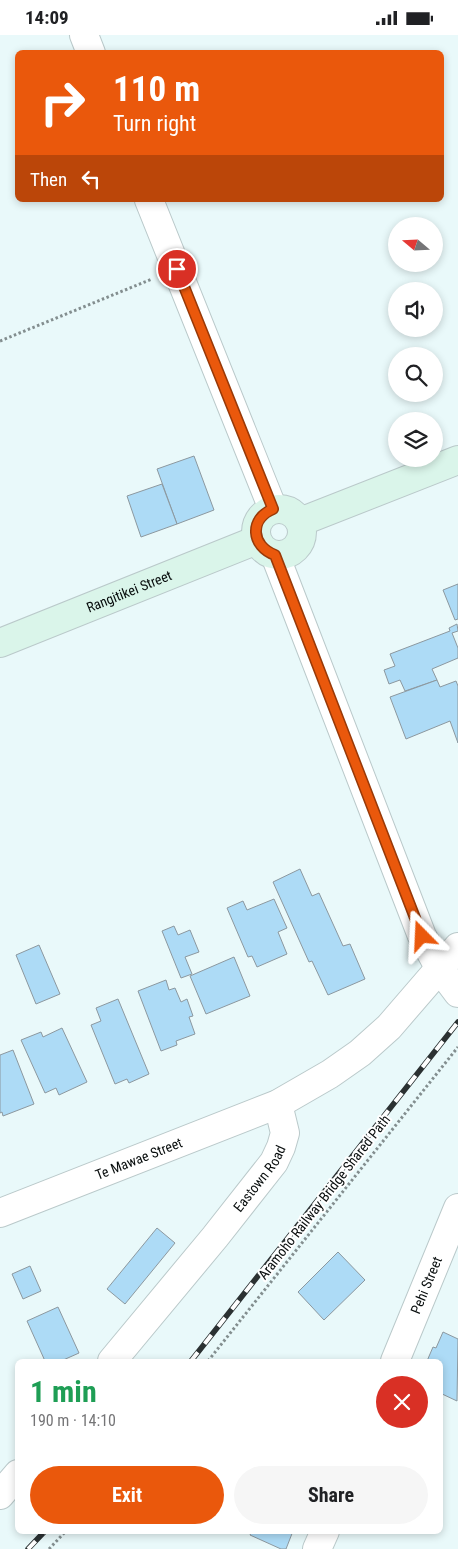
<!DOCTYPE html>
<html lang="en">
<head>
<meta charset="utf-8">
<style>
	body { margin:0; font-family:"Roboto Condensed",sans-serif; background:#f6f6f6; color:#202124; height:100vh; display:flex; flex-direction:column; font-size:19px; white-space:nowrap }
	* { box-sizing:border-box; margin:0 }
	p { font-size:16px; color:#757577 }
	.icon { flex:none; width:28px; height:28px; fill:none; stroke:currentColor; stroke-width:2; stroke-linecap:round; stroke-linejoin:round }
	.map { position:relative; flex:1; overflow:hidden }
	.sheet { position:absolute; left:15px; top:1324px; width:428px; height:175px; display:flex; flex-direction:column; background:#fff; border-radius:8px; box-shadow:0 2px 8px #0003 }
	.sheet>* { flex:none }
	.guide { position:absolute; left:15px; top:15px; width:429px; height:152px; border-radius:8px; box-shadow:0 2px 8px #0003; background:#ea580c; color:#fff; overflow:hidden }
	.needle { width:32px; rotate:289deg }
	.buttons { position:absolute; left:388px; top:182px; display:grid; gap:10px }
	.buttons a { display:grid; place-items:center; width:55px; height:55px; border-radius:50%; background:#fff; box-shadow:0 2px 8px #0003; font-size:25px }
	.pin { position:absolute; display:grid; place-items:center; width:42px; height:42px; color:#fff; margin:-21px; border:2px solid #fff; border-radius:50%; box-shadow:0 1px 5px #0007 }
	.me { position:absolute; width:55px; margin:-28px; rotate:339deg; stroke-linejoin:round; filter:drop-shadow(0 0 4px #0008) }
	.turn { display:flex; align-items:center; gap:18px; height:105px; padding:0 15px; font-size:22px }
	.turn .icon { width:65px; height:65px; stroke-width:2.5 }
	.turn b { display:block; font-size:35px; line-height:42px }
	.then { display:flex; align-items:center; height:48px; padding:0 15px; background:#0003; gap:10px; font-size:19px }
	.round { display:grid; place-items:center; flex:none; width:52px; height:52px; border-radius:26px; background:#f6f6f6 }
	.summary { display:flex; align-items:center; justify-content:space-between; height:85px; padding:0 15px }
	h1 { font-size:30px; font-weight:700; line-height:38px; color:#1e9e55 }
	.primary-button { display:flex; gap:10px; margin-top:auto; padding:10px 15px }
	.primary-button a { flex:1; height:58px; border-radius:30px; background:#ea580c; color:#fff; font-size:20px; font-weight:700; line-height:58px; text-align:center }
	.primary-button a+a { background:#f6f6f6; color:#202124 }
	.status { display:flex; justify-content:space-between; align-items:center; height:35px; padding:0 25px; background:#fff; direction:ltr }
	.status svg { height:14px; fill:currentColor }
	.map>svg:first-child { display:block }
</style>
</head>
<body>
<div class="status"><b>14:09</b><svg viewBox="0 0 49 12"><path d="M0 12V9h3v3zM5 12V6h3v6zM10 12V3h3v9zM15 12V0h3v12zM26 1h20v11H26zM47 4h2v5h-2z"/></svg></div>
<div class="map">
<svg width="458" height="1514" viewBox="0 0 458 1514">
	<rect width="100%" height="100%" fill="#e9f9fa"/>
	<!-- building -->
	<g fill="#addbf6" stroke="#8c989f">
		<path d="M 194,421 L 214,475 L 177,489 L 157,434 Z"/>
		<path d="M 162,449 L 177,489 L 141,502 L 127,461 Z"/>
		<path d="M 458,549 L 458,584 L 455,585 L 443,555 Z"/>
		<path d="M 457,589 L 458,596 L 452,598 L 458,613 L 458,623 L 432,634 L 437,645 L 405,656 L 400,645 L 389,649 L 384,635 L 395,631 L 390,619 L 450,596 L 449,593 Z"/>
		<path d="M 437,645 L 440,652 L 456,646 L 458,651 L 458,708 L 450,686 L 406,704 L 390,662 Z"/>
		<path d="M 300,834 L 312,861 L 319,858 L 343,911 L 350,909 L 365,944 L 328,960 L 312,926 L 309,927 L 273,847 Z"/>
		<path d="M 274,864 L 287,893 L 278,897 L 287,919 L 257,932 L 252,921 L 248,922 L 227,873 L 243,866 L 247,875 Z"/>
		<path d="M 174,891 L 178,900 L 190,895 L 199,917 L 185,922 L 192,939 L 181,943 L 162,896 Z"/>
		<path d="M 39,910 L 60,959 L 36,969 L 16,920 Z"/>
		<path d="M 234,922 L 250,961 L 206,979 L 190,941 Z"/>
		<path d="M 166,945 L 169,955 L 175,953 L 181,967 L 187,964 L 193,981 L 189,982 L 195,999 L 176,1006 L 177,1010 L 161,1016 L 138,956 Z"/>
		<path d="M 118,964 L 149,1039 L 129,1048 L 127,1044 L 115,1049 L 91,990 L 101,986 L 96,973 Z"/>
		<path d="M 62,993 L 87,1047 L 59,1060 L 56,1053 L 45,1058 L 21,1005 L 41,997 L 43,1002 Z"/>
		<path d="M 13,1015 L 34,1069 L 3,1081 L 2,1077 L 0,1078 L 0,1020 Z"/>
		<path d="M 157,1193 L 175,1208 L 125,1269 L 107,1254 Z"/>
		<path d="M 338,1217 L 365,1245 L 324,1285 L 298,1257 Z"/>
		<path d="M 30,1231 L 41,1256 L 23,1264 L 12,1239 Z"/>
		<path d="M 58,1272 L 79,1318 L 61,1326 L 45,1326 L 27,1286 Z"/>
		<path d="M 443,1297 L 458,1304 L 457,1366 L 440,1358 L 440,1326 L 427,1326 L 433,1312 L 436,1313 Z"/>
		<path d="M 252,1496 L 293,1496 L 286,1514 L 281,1514 L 250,1500 Z"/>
	</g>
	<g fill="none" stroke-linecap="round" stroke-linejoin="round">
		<!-- street casing -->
		<g stroke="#bac9ca" stroke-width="30">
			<g id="street">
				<path d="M 84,0 L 91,18"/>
				<path d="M 149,165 L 273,474"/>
				<path d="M 275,520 L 422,901 L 440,934 L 458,958"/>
				<path id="s1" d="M 0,1178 L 278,1069 L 330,1039 L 360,1018 L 389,992 L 458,912"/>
				<path id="s2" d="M 112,1326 L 215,1202 L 274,1127 L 281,1112 L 285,1098 L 278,1069"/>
				<path id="s3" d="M 395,1326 L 458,1173"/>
				<path d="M 0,1460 L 18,1439"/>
				<path d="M 317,1514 L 325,1496"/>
			</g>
		</g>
		<!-- secondary casing -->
		<g stroke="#bac9ca" stroke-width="30">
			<g id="secondary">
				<circle cx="279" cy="497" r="23"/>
				<path d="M 300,487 L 458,425"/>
				<path id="s4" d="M 0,608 L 257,505"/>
			</g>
		</g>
		<!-- path -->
		<g stroke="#838e8f" stroke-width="3" stroke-dasharray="2.5 2.5" stroke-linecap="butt">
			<path d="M 0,306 L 152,244"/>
			<path d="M 208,1326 L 458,1012"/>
			<path d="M 49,1514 L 66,1496"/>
		</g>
		<!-- street -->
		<use href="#street" stroke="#fff" stroke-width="28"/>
		<!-- secondary -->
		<use href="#secondary" stroke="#daf5ea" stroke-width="28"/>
		<!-- rail casing -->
		<g stroke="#2b3132" stroke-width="5.5">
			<g id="rail">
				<path d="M 191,1326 L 458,987"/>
				<path d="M 28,1514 L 45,1496"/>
			</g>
		</g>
		<!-- rail -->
		<use href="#rail" stroke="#fff" stroke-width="4" stroke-dasharray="11" stroke-linecap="butt"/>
	</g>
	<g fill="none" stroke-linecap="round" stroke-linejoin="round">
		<!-- route casing -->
		<g stroke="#983908" stroke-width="12">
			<path id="route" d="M 177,234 L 273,474 C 249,484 251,511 275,520 L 422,901"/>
		</g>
		<!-- route -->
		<use href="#route" stroke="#ea580c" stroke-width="9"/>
	</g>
	<g text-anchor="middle" stroke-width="4" stroke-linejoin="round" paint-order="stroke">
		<!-- street labels -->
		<g font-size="14" fill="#080d0d" stroke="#fff">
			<text dy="5" stroke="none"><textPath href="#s4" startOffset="139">Rangitikei Street</textPath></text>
			<text dy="5" stroke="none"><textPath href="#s1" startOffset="149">Te Mawae Street</textPath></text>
			<text dy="5" stroke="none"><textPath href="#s2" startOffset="235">Eastown Road</textPath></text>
			<text transform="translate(324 1162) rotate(-52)" y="5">Aramoho Railway Bridge Shared Path</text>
			<text dy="5" stroke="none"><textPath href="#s3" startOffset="82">Pehi Street</textPath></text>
		</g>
	</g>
</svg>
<div class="buttons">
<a><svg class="needle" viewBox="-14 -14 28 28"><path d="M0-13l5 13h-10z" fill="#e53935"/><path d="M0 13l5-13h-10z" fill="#757577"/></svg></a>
<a><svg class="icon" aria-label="sound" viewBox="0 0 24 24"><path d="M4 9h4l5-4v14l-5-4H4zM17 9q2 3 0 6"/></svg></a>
<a><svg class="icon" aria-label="search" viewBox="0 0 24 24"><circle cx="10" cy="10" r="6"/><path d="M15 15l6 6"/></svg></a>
<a><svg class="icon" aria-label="layers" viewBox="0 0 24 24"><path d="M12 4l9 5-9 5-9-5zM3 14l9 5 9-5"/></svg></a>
</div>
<div class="pin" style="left:177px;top:234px;background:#d93025"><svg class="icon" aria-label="arrive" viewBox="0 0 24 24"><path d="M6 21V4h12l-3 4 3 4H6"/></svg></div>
<svg class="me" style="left:422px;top:901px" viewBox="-20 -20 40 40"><path d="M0-17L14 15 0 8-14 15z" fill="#ea580c" stroke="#fff" stroke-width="4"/></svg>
<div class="guide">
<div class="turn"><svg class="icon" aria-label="right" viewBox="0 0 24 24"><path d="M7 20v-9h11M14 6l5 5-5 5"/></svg><div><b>110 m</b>Turn right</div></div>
<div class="then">Then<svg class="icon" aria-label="left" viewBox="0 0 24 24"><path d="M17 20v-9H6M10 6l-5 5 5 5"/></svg></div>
</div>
<section class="sheet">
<div class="summary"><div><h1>1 min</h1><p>190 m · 14:10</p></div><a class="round" style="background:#d93025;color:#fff"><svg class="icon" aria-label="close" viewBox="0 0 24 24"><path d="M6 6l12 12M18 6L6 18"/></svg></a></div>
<div class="primary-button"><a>Exit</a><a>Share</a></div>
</section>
</div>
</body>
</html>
